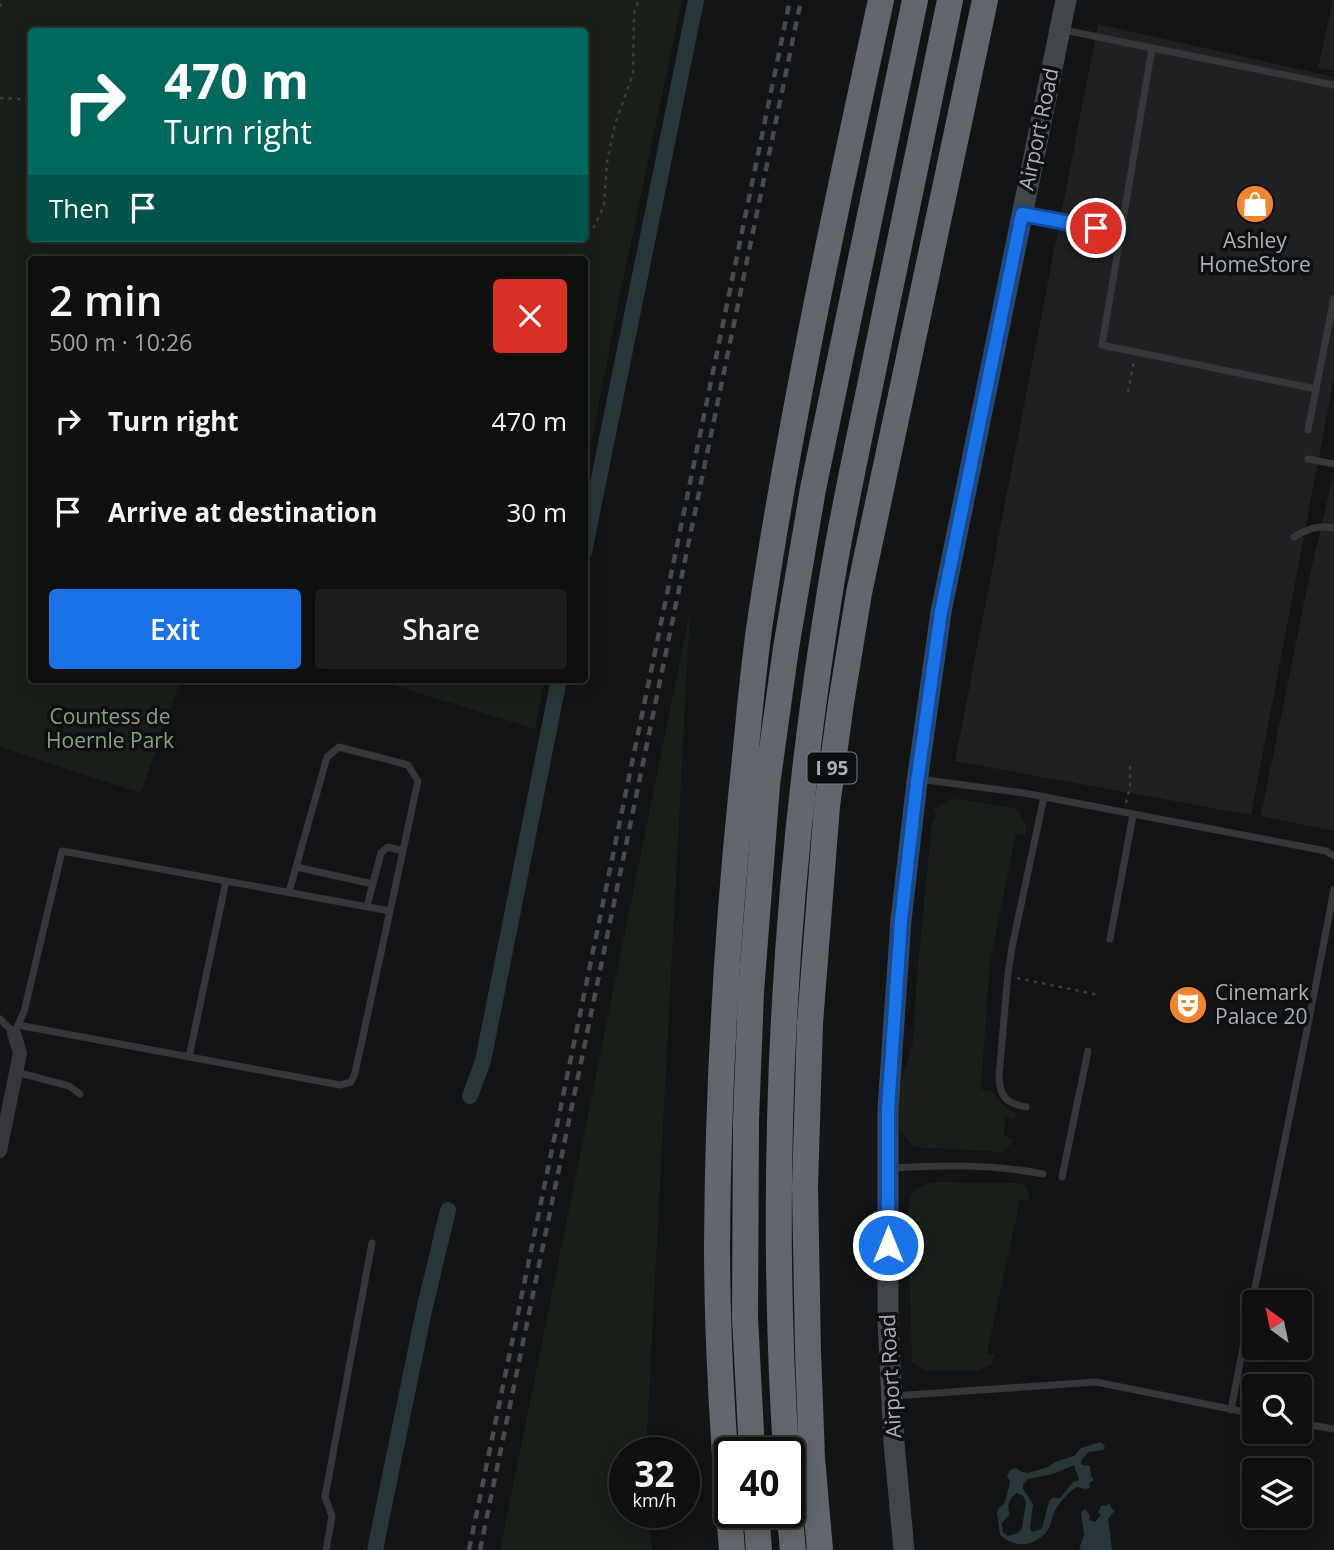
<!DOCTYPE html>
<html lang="en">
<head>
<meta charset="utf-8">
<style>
	body { margin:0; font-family:"Open Sans",sans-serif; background:#1d1e1e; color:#f1f3f6; height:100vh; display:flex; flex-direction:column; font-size:26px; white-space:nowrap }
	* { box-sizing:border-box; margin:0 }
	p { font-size:23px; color:#9b9d9f }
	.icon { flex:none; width:38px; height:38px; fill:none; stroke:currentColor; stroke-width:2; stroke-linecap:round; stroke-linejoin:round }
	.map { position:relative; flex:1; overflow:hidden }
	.sheet { position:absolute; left:28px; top:256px; width:560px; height:427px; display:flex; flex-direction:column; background:#0f1010; border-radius:7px; box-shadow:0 4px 18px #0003,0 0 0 2px #2f3030 }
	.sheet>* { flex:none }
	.hud { position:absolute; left:28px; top:28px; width:560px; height:214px; border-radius:7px; box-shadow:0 4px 18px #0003,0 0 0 2px #2f3030; background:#00695c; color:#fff; overflow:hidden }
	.needle { width:46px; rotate:327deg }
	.controls { position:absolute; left:1242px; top:1290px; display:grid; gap:14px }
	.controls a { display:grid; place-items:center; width:70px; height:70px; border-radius:7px; background:#0f1010; box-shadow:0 4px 18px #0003,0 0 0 2px #2f3030; font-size:35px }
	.speed { position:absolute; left:609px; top:1437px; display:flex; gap:14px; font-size:35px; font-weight:700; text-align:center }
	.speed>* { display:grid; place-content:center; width:91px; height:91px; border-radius:50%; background:#0f1010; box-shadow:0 4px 18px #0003,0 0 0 2px #2f3030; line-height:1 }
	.speed small { font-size:18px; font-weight:400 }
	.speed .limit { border:4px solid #111; border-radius:10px; background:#fff; color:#111 }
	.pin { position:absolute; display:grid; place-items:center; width:60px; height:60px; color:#fff; margin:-30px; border:4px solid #fff; border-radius:50%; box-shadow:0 2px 7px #0007 }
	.me { position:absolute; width:77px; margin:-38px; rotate:0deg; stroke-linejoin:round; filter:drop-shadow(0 0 5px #0008) }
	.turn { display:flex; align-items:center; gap:24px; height:147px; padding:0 21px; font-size:32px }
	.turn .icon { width:91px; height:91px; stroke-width:2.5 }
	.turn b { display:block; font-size:49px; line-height:60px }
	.then { display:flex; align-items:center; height:66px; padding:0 21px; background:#0003; gap:14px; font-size:26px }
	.round { display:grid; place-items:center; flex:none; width:74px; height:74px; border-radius:7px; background:#1d1e1e }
	.head { display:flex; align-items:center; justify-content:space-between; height:119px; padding:0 21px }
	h1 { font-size:42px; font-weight:600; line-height:52px }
	.action { display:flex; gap:14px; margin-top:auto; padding:14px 21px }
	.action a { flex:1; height:80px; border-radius:7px; background:#1a73e8; color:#fff; font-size:28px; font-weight:600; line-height:80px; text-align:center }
	.action a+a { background:#1d1e1e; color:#f1f3f6 }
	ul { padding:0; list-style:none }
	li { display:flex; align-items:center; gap:21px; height:91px; padding:0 21px }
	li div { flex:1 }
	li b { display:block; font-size:26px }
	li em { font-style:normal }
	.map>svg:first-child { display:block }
</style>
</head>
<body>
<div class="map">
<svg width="1334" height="1550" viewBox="0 0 1334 1550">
	<rect width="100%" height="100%" fill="#141516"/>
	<!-- built -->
	<g fill="#202123">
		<path d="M 1333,0 L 1334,0 L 1334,71 L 1318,68 Z"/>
		<path d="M 1098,24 L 1334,77 L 1334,378 L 1251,815 L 955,761 Z"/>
		<path d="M 1334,472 L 1334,831 L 1261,816 L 1306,592 Z"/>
	</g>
	<!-- green -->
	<g fill="#1b211a" fill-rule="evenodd">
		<path d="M 0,0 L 682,0 L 618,304 L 585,476 L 584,259 L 32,259 L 32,679 L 181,679 L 141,793 L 0,747 ZM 32,32 L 584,32 L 584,238 L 32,238 Z"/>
		<path d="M 690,611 L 646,1452 L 625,1452 L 625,1512 L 647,1512 L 652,1550 L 500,1550 Z"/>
		<path d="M 373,679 L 545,679 L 535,729 Z"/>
		<path d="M 960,799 L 1015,808 C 1023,817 1027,822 1026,835 L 1016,834 L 990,961 L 981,1089 L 993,1092 C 999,1103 1006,1109 1018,1114 L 1014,1119 L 1005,1117 L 1004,1136 L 1012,1138 L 1013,1141 L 1006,1150 L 1002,1152 L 914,1147 L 901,1132 L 897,1124 L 898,1092 L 913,1042 L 917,975 L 932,822 L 937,813 L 933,810 L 948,800 Z"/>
		<path d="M 934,1182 L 1019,1183 L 1026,1186 L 1029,1193 L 1029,1201 L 1020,1200 L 987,1353 L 995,1355 L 991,1365 L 976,1371 L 930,1371 L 920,1368 L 912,1362 L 908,1219 C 909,1197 910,1186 934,1182 Z"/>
	</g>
	<!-- water -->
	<g fill="#2a373a" fill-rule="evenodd">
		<path d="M 1100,1442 L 1105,1446 L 1103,1450 L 1088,1452 L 1081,1461 L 1082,1465 L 1090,1466 L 1091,1476 L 1094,1480 L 1089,1483 L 1090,1488 L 1085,1489 L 1077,1487 C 1070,1490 1055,1507 1053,1515 C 1051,1521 1051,1526 1047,1531 C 1034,1547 1015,1549 1000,1535 L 997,1513 L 998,1509 L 1004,1504 L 1008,1491 L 1010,1482 L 1007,1475 L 1010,1470 L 1016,1468 L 1022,1472 L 1028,1473 L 1048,1467 L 1055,1462 L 1074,1456 L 1081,1448 ZM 1074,1465 L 1079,1480 L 1073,1482 L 1060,1498 L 1053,1498 L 1049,1501 L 1042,1529 L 1032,1532 L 1030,1528 L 1033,1504 L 1023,1489 L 1023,1485 L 1028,1479 L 1053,1474 ZM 1017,1493 L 1023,1496 L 1026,1502 L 1022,1528 L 1018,1533 L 1008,1536 L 1003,1532 L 1002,1523 L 1010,1514 C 1006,1506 1009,1498 1017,1493 Z"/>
		<path d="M 1109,1504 L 1112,1509 L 1115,1510 L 1108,1519 L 1112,1550 L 1079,1550 L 1084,1535 L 1081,1512 L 1085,1509 L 1090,1516 L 1089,1520 L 1095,1522 L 1101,1515 L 1098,1512 L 1102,1505 L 1106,1506 Z"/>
	</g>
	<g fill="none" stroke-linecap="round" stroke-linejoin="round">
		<!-- canal -->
		<g stroke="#2a373a" stroke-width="16">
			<path d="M 584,552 L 696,0"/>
			<path d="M 470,1096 L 483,1061 L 559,679"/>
			<path d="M 375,1550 L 423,1315 L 448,1210"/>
		</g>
		<!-- path -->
		<g stroke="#3b3f42" stroke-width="2.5" stroke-dasharray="3.5 5" stroke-linecap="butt">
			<path d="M 0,7 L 2,0"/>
			<path d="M 0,98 L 32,100"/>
			<path d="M 584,228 L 594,227 L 604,206 L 607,162 L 615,124 L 633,74 L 634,13 L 639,0"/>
			<path d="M 1128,392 L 1134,361"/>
			<path d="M 1126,803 L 1130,788 L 1130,765"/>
			<path d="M 1017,978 L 1099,995"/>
		</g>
		<!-- lane -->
		<g stroke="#35373b" stroke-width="7">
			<path d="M 1064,30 L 1152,48"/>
			<path d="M 1334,85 L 1152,48 L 1102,345 L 1316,389 L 1334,298"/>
			<path d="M 1026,215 L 1122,233"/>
			<path d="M 1308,430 L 1316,389"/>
			<path d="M 1308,459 L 1334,464"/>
			<path d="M 1294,537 C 1307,529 1318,525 1334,528"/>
			<path d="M 919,779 L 1024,793 L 1326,851 L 1334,856"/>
			<path d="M 296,867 L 373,884"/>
			<path d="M 289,892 L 327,757 L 339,747 L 408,765 L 418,781 L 390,911"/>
			<path d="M 367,906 L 381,853 L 388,847 L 403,851"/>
			<path d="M 1110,939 L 1133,815"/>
			<path d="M 0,1019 L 14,1033 L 24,1012 L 62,851 L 390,911 L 355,1073 L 351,1082 L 340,1085 L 18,1025"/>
			<path d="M 189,1057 L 226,881"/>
			<path d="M 16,1072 L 69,1086 L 80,1094"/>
			<path d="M 1026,1107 C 1005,1103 1000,1097 999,1076 L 1008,973 L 1012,947 L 1044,797"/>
			<path d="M 891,1168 C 941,1165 993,1164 1043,1174"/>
			<path d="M 1062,1177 L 1088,1051"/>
			<path d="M 893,1396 L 1096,1382 L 1255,1414"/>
			<path d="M 1231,1410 C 1264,1236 1302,1063 1334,889"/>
			<path d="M 1300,1423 L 1334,1429"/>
			<path d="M 326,1550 L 332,1516 L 325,1497 L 372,1243"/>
		</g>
		<!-- street -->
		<path stroke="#35373b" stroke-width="14" d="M 0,1151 L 20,1053 L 14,1033"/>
		<!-- secondary -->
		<path stroke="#43474b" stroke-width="21" d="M 904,1550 L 894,1443 L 888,1322 L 888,1109 L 901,920 L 917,782 L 941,612 L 1066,0"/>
		<!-- highway -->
		<g stroke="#61676c" stroke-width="26">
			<path d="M 752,1452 L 745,1318 L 746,1121 L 751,992 L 767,785 L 786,648 L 813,489 L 915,0"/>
			<path d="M 786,1452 C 768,1163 784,872 831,585 C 844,505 862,426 878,347 C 902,231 926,116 950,0"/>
			<path d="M 789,1509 L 793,1550"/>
			<path d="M 756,1512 L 759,1550"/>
			<path d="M 732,1550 C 724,1448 717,1346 717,1244 C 718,1094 726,946 741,797 C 748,734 752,671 762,609 C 793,405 837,202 881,0"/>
			<path d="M 820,1550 L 812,1458 L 808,1351 L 805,1187 L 810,1023 L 827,806 L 841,703 L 859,593 L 985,0"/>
		</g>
		<!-- rail -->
		<g stroke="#484c50" stroke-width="4.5" stroke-dasharray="9 7" stroke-linecap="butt">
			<path d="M 469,1550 L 790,0"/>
			<path d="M 480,1550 L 801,0"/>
		</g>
	</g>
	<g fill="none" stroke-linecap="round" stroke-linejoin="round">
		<!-- route casing -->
		<g stroke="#114b97" stroke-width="18">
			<path id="route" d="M 888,1245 L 888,1109 L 901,920 L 917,782 L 941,612 L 1022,214 L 1096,228"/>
		</g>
		<!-- route -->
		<use href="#route" stroke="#1a73e8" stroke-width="12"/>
	</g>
	<!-- icons -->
	<defs>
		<g id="shop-disc" transform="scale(2.0125)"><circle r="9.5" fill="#f5842e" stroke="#0f1011"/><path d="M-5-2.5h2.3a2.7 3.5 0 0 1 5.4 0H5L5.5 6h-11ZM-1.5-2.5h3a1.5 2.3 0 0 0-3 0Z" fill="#fff"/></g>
		<g id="theatre-disc" transform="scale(2.0125)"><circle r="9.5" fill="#f5842e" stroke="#0f1011"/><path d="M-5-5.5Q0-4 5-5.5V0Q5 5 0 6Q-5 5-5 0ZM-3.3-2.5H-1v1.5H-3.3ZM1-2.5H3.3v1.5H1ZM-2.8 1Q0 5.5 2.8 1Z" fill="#fff"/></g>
	</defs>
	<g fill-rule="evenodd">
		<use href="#shop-disc" x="1255" y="204"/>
		<use href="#theatre-disc" x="1188" y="1005"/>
	</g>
	<g text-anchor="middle" stroke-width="7" stroke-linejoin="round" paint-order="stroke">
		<!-- shield labels -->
		<rect fill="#0f1011" stroke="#797f85" stroke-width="2" x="807.5" y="752.5" width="49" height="31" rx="5"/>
		<g font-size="19" font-weight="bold" fill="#a6afb7">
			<text x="832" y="775">I 95</text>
		</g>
		<!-- street labels -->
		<g font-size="21" fill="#a6afb7" stroke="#0f1011">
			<text transform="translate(1039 129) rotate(-78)" y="7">Airport Road</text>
			<text transform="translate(891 1376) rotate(-93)" y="7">Airport Road</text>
		</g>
		<!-- poi labels -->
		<g font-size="21" fill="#a6afb7" stroke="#0f1011">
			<text x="1255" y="248">Ashley<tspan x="1255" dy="24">HomeStore</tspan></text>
			<text x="1215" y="1000" text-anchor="start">Cinemark<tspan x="1215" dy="24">Palace 20</tspan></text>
		</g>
		<!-- park labels -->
		<g font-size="21" fill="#83a27c" stroke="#0f1011">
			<text x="110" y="724">Countess de<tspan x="110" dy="24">Hoernle Park</tspan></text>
		</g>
	</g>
</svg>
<div class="controls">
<a><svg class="needle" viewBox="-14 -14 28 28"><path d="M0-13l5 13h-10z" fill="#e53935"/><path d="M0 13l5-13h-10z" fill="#9b9d9f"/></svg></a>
<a><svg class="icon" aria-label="search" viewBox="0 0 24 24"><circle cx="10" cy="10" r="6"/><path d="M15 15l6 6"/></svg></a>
<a><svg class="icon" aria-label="layers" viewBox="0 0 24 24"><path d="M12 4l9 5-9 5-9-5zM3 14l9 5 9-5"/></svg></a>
</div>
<div class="speed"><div>32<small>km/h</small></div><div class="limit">40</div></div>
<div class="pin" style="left:1096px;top:228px;background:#d93025"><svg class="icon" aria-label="arrive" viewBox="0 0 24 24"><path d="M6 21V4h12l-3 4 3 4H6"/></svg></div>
<svg class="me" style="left:888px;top:1245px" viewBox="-20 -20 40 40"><circle r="17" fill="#1a73e8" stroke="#fff" stroke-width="3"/><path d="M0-11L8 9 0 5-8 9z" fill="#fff"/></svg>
<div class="hud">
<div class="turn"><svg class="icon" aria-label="right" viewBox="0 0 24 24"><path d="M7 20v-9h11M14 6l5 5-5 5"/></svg><div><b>470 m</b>Turn right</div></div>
<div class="then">Then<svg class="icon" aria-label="arrive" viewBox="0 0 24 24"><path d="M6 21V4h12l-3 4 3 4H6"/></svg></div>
</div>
<section class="sheet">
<div class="head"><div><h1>2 min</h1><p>500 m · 10:26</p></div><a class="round" style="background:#d93025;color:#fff"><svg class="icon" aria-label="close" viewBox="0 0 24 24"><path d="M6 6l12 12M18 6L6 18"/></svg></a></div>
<ul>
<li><svg class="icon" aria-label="right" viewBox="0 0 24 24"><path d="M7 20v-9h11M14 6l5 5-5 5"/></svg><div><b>Turn right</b></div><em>470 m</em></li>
<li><svg class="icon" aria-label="arrive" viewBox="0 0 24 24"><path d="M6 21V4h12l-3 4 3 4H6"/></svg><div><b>Arrive at destination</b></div><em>30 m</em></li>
</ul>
<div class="action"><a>Exit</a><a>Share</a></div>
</section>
</div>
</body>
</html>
